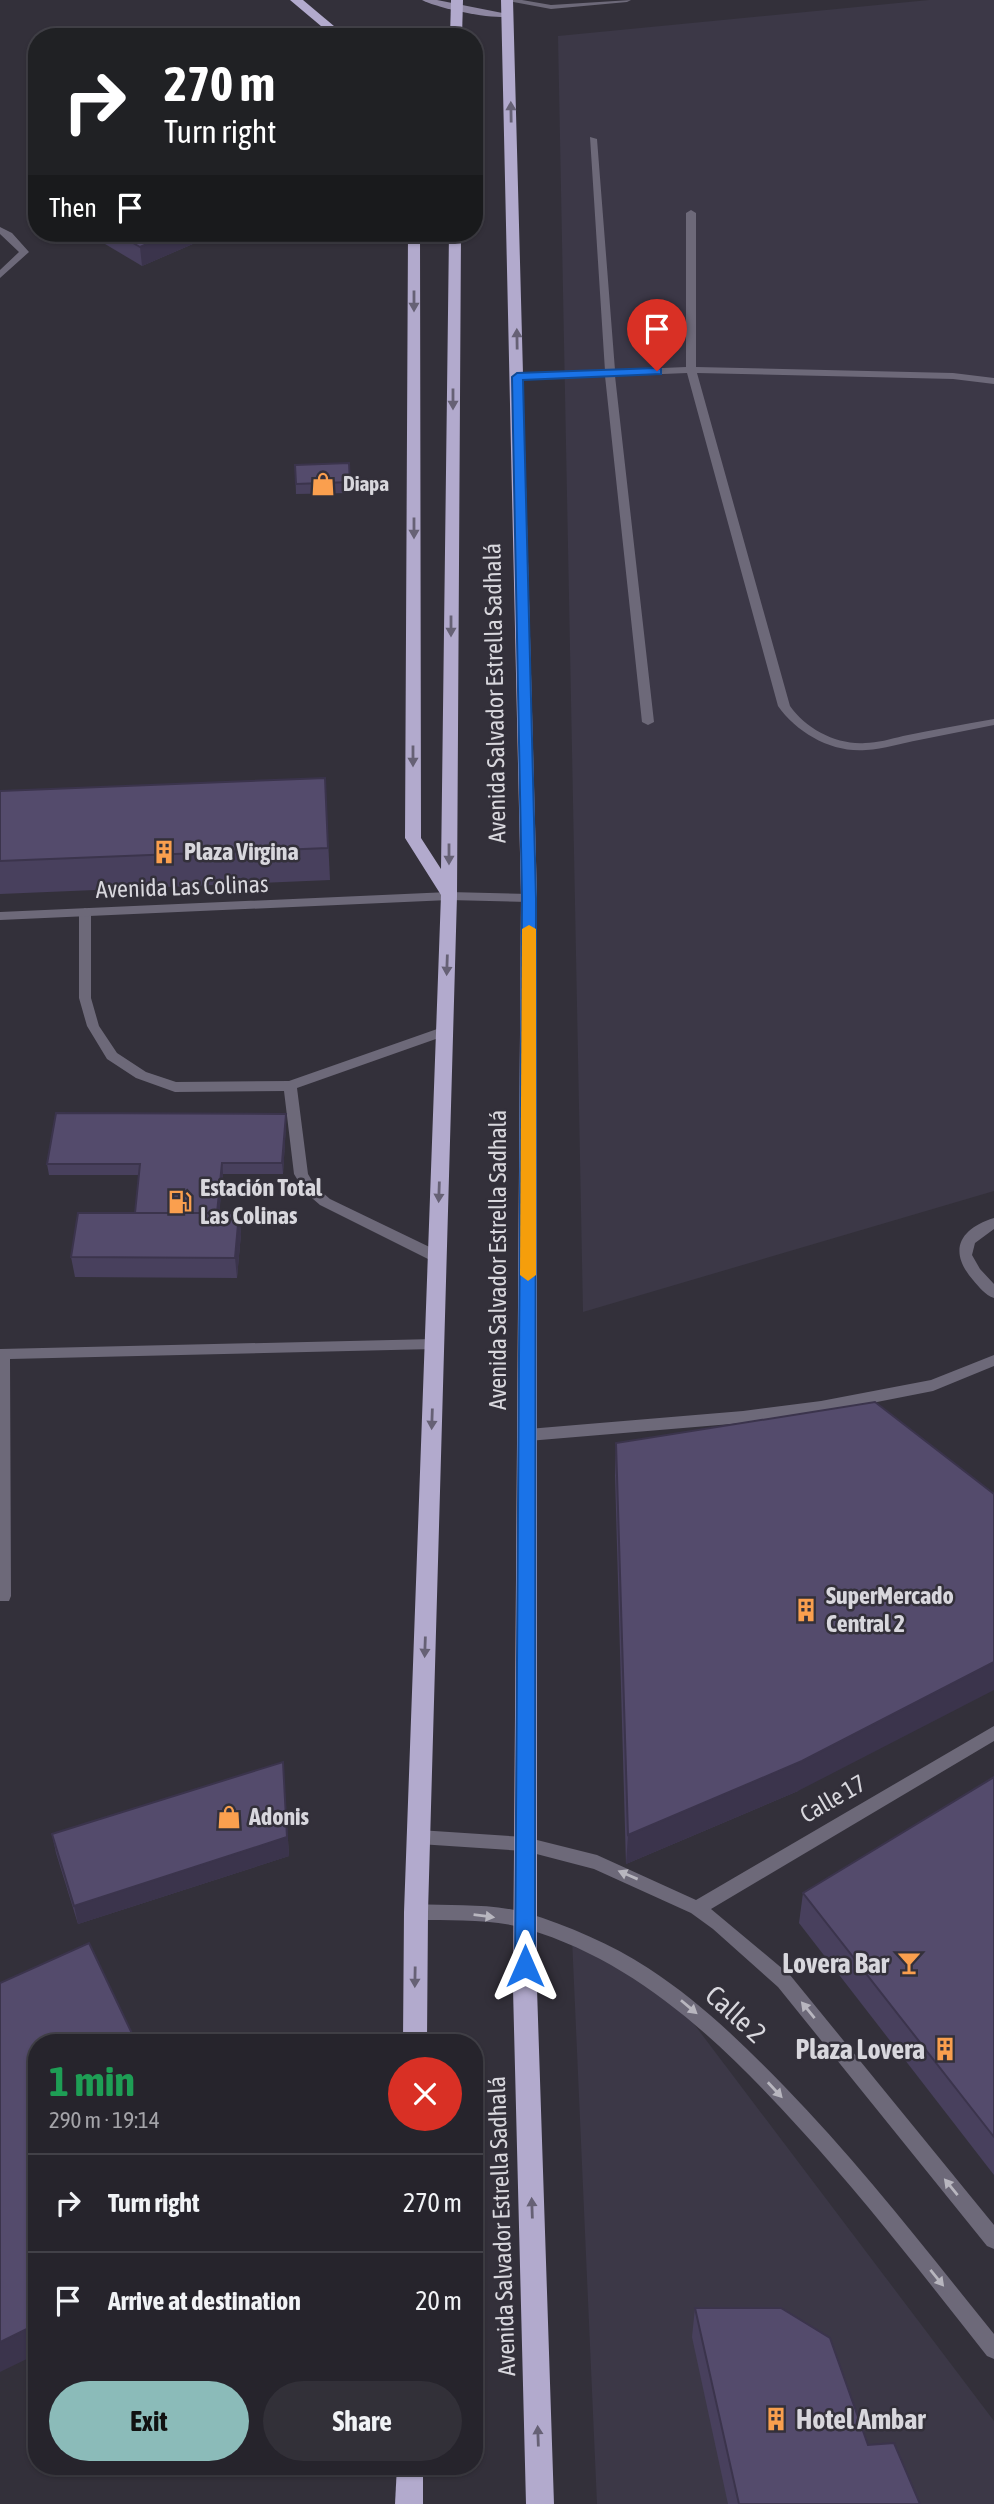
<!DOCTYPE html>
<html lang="en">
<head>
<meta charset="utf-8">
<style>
	body { margin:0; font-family:"Asap Condensed",sans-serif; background:#323038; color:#f1f3f6; height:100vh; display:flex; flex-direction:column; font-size:26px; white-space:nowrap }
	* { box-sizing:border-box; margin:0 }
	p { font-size:23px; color:#a4a4a9 }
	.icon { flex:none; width:38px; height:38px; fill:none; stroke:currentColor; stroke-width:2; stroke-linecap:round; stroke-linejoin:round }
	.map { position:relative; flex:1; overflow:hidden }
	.panel { position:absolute; left:28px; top:2034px; width:455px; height:441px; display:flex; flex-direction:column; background:#26242c; border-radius:28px; box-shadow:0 2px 5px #0004,0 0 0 2px #424148 }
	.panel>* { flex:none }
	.top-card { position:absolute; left:28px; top:28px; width:455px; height:214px; border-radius:28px; box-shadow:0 2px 5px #0004,0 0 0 2px #424148; background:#202124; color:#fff; overflow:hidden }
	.pin { position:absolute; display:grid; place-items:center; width:60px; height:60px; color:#fff; margin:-72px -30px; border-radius:50% 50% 50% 0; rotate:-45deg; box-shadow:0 0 7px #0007 }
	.pin .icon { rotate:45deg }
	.me { position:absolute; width:77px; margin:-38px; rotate:0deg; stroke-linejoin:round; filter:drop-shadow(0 0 5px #0008) }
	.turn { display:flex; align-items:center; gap:24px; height:147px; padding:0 21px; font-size:32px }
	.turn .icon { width:91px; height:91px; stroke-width:2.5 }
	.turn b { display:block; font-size:49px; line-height:60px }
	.then { display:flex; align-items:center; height:66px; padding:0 21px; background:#0003; gap:14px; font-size:26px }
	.round { display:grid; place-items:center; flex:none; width:74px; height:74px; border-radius:37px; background:#323038 }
	.head { display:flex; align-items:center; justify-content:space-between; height:119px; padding:0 21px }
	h1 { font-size:42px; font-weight:700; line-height:52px; color:#1e9e55 }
	.primary-button { display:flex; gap:14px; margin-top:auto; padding:14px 21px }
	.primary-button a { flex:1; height:80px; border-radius:42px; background:#8bbbb9; color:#111; font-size:28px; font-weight:700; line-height:80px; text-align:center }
	.primary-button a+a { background:#323038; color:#f1f3f6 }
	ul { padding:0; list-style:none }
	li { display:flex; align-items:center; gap:21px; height:98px; padding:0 21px; border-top:2px solid #424148 }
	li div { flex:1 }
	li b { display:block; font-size:26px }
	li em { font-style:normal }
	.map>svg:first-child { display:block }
</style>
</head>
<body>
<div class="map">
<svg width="994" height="2504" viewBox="0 0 994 2504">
	<rect width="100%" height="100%" fill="#33303a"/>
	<!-- built -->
	<g fill="#3c3847">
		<path d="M 929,0 L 994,0 L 994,1191 L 583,1312 L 558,36 Z"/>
		<path d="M 572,1938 L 669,1991 L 994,2421 L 994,2504 L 597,2504 Z"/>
	</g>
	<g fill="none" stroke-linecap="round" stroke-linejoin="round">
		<!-- service -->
		<g fill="#6d6979" fill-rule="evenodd">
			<path d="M 590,137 L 597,139 L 615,370 L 686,367 L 686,213 L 691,210 L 696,213 L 696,367 L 953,373 L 994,378 L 994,384 L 953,379 L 697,373 L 790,706 C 806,729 837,745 865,743 C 877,743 891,739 903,736 C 933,730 964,724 994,719 L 994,725 C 969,730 944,735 919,740 C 902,743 884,749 866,750 C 832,753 797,733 778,706 L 687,373 L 615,376 L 654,722 L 648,725 L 642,722 L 605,376 L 517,380 L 512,377 L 517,374 L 605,371 Z"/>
			<path d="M 85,908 L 91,912 L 91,998 L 99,1026 L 117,1053 L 146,1072 L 176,1082 L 289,1081 L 440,1028 L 450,1028 L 451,1031 L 450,1034 L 297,1088 L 308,1174 L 315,1186 L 330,1199 L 442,1253 L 444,1257 L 442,1261 L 432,1261 L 320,1205 L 305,1192 L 294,1174 L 284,1091 L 175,1092 L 136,1078 L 107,1059 L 87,1026 L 79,998 L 79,912 Z"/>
			<path d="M 994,1218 L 994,1229 L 975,1243 L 972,1255 L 980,1269 L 994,1284 L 994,1298 C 985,1295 979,1287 973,1280 C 948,1251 959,1229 994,1218 Z"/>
			<path d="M 434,1339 L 439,1340 L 441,1344 L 439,1348 L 434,1349 L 10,1359 L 11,1596 L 9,1601 L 0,1601 L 0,1349 Z"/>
			<path d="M 994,1355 L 994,1366 L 933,1391 L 821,1413 L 743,1423 L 528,1441 L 523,1439 L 521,1435 L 523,1431 L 528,1429 L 743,1411 L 821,1401 L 931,1380 Z"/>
		</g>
		<!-- minor -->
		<g fill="#6d6979" fill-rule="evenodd">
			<path d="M 503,0 L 522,0 L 551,5 L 631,0 L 627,2 L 551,9 Z"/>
			<path d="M 0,227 L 12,233 L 29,252 L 0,278 L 0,270 L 19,252 L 0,234 Z"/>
			<path d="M 449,892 L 529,894 L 535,898 L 529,902 L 449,900 L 0,920 L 0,912 Z"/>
			<path d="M 994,1726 L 994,1741 L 711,1909 L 790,1975 L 994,2225 L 994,2249 L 987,2246 L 778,1987 L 713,1929 L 691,1913 L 594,1869 L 525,1851 L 419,1844 L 413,1842 L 411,1837 L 413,1832 L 419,1830 L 525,1837 L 597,1855 L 696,1900 Z"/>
			<path d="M 416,1904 C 453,1906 491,1903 527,1913 C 569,1926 611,1944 648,1968 C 699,2001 742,2043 784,2086 C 860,2164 926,2250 994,2334 L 994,2359 L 987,2356 C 927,2280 867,2202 801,2130 C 725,2046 639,1962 527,1929 C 491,1918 453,1921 416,1920 L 410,1917 L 407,1912 L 410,1907 Z"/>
		</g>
		<!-- secondary -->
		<path fill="#8e87a1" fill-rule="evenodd" d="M 422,0 L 437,0 L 513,15 C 500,22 436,8 422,0 Z"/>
		<!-- trunk -->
		<g fill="#b2aacd" fill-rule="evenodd">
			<path d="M 290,0 L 303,0 L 347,37 L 334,37 Z"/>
			<path d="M 451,0 L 463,0 L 462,37 L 450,37 Z"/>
			<path d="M 501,0 L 513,0 L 537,898 L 537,1989 L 554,2504 L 526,2504 L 513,1989 L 521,898 Z"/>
			<path d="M 408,233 L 420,233 L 421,838 L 441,869 L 449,233 L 461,233 L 457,896 L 428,1912 L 427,2042 L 403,2042 L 404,1912 L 441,895 L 405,838 Z"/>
			<path d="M 397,2466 L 423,2466 L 423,2504 L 395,2504 Z"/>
		</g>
	</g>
	<!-- wall -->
	<g fill="#48405d">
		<path d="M 95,233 L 201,233 L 202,240 L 142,266 L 95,238 Z"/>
		<path d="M 349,463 L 350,493 L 296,494 L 295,465 Z"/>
		<path d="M 325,778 L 330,880 L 0,894 L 0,791 Z"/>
		<path d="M 286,1125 L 283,1174 L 223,1174 L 219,1213 L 239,1213 L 241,1234 L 237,1278 L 75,1277 L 71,1257 L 135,1213 L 139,1175 L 49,1175 L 47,1164 Z"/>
		<path d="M 616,1443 L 798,1791 L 626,1864 L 615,1475 Z"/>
		<path d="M 283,1762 L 289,1856 L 78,1924 L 56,1853 L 52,1834 Z"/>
		<path d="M 994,1777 L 994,2175 L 799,1923 L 803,1893 Z"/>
		<path d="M 695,2308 L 920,2504 L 728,2504 L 692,2337 Z"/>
	</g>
	<!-- shaded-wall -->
	<g fill="#3b344c">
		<path d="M 173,233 L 201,233 L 202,240 L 142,266 L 140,247 Z"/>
		<path d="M 286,1114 L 286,1125 L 283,1174 L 282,1163 Z"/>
		<path d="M 222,1163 L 223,1174 L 218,1229 L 216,1218 Z"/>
		<path d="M 239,1213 L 241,1234 L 237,1278 L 235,1258 Z"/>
		<path d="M 994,1662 L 994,1690 L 798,1791 L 626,1864 L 628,1835 Z"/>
		<path d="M 283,1762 L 289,1856 L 78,1924 L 74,1906 Z"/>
		<path d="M 37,2324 L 37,2354 L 0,2372 L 0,2342 Z"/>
	</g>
	<!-- building -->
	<g fill="#544b6c" stroke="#3b344c" stroke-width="2">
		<path d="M 116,233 L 173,233 L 140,247 Z"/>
		<path d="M 349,463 L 350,482 L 296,484 L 295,465 Z"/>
		<path d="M 325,778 L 328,848 L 0,861 L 0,791 Z"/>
		<path d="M 56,1113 L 286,1114 L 282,1163 L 222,1163 L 217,1213 L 135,1213 L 140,1164 L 47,1164 Z"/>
		<path d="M 78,1213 L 239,1213 L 235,1258 L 71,1257 Z"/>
		<path d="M 875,1402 L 994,1494 L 994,1662 L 802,1761 L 628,1835 L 616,1443 Z"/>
		<path d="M 283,1762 L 287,1837 L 74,1906 L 52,1834 Z"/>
		<path d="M 994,1777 L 994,2137 L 803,1893 Z"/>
		<path d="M 89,1943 L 136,2042 L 37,2042 L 37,2324 L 0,2342 L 0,1983 Z"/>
		<path d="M 695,2308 L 781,2308 L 830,2338 L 868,2445 L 894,2443 L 920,2504 L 739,2504 Z"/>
	</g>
	<!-- one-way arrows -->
	<defs><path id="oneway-solid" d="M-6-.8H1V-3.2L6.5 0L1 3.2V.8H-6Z" transform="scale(1.75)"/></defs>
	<g fill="#666175">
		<use href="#oneway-solid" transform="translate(511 112) rotate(-91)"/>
		<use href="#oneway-solid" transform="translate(414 301) rotate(90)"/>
		<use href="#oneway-solid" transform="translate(517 339) rotate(-91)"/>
		<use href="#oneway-solid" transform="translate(453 399) rotate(90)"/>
		<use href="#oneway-solid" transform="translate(414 528) rotate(90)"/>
		<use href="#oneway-solid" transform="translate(451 626) rotate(90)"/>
		<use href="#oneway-solid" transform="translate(413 756) rotate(90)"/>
		<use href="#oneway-solid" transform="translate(449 854) rotate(90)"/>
		<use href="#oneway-solid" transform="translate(447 965) rotate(92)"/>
		<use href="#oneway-solid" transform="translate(439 1192) rotate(92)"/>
		<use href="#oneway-solid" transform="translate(432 1419) rotate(92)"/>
		<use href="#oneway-solid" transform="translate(425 1647) rotate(92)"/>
		<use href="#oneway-solid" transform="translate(415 1977) rotate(91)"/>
		<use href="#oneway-solid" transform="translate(532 2208) rotate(-92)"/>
		<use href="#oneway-solid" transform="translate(538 2436) rotate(-92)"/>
	</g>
	<g fill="#b8b6bf">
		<use href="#oneway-solid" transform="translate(628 1875) rotate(-157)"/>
		<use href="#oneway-solid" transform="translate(484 1916) rotate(7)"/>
		<use href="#oneway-solid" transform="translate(689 2007) rotate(40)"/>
		<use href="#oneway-solid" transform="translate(808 2010) rotate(-129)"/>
		<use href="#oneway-solid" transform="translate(775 2090) rotate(47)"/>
		<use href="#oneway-solid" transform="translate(951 2187) rotate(-129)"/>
		<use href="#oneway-solid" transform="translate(937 2278) rotate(51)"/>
	</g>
	<!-- route -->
	<path fill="#1a73e8" stroke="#114b97" stroke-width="2" d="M 657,368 L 661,369 L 661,374 L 523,380 L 536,898 L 535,1966 L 532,1973 L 525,1975 L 518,1973 L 515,1966 L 522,898 L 512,377 L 517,373 Z"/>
	<!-- slow -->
	<path fill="#f59e0b" d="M 529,925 L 536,929 L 536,1275 L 528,1281 L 520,1275 L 522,929 Z"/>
	<!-- icons -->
	<defs>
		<g id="shop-bare" transform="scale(1.89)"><path d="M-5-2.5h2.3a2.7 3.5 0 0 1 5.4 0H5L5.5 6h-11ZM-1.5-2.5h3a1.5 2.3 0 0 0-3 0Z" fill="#fa9f4e" stroke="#33303a" stroke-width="2.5" paint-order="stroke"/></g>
		<g id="building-bare" transform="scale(1.89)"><path d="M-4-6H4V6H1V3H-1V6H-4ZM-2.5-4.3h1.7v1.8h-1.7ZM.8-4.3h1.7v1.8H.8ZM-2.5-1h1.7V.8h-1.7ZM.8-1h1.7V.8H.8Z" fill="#fa9f4e" stroke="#33303a" stroke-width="2.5" paint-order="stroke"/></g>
		<g id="fuel-bare" transform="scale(1.89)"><path d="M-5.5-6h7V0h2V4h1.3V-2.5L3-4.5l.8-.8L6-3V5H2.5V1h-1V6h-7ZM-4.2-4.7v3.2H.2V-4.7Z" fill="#fa9f4e" stroke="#33303a" stroke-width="2.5" paint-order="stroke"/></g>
		<g id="bar-bare" transform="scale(1.89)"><path d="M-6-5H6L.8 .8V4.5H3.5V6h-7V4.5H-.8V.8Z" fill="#fa9f4e" stroke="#33303a" stroke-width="2.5" paint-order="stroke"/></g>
	</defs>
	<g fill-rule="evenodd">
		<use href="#shop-bare" x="323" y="484"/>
		<use href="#building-bare" x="164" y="852"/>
		<use href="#fuel-bare" x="180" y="1202"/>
		<use href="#building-bare" x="806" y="1610"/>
		<use href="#shop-bare" x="229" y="1817"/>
		<use href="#bar-bare" x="909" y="1963"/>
		<use href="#building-bare" x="945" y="2049"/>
		<use href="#building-bare" x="776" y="2419"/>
	</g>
	<g text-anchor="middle" stroke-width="5" stroke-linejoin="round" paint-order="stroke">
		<!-- far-poi labels -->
		<g font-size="21" font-weight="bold" fill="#d8d7dd" stroke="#33303a" text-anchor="start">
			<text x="343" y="491">Diapa</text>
		</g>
		<!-- street labels -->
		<g font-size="24" fill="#d8d7dd" stroke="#33303a">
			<text transform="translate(495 693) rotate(-91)" y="8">Avenida Salvador Estrella Sadhalá</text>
			<text transform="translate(182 887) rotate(-2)" y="8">Avenida Las Colinas</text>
			<text transform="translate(498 1260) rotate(-90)" y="8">Avenida Salvador Estrella Sadhalá</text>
			<text transform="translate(833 1799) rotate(-30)" y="8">Calle 17</text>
			<text transform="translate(502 2226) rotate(-92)" y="8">Avenida Salvador Estrella Sadhalá</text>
		</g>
		<!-- poi labels -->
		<g font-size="24" font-weight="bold" fill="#d8d7dd" stroke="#33303a" text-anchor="start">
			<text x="184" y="860">Plaza Virgina</text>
			<text x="200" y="1196">Estación Total<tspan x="200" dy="28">Las Colinas</tspan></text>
			<text x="826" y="1604">SuperMercado<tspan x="826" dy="28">Central 2</tspan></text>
			<text x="249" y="1825">Adonis</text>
		</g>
		<!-- near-poi labels -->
		<g font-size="28" font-weight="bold" fill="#d8d7dd" stroke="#33303a" text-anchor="end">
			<text x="889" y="1973">Lovera Bar</text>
			<text x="925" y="2059">Plaza Lovera</text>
			<text x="796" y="2429" text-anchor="start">Hotel Ambar</text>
		</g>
		<!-- near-street labels -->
		<g font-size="28" fill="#d8d7dd" stroke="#33303a">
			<text transform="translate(736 2014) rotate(42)" y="10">Calle 2</text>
		</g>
	</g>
</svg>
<div class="pin" style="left:657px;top:371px;background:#d93025"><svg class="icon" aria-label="arrive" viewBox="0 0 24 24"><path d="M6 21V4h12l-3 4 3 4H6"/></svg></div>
<svg class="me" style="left:525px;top:1966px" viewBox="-20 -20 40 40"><path d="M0-17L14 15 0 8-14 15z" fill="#1a73e8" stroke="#fff" stroke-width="4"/></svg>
<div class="top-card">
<div class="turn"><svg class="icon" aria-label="right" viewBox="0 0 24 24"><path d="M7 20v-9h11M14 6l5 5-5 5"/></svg><div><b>270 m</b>Turn right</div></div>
<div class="then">Then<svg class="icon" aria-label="arrive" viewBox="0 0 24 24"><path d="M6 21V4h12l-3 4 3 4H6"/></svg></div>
</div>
<section class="panel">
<div class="head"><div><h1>1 min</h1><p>290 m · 19:14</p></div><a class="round" style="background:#d93025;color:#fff"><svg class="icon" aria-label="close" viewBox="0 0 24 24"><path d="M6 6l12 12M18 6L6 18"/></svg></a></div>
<ul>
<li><svg class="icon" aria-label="right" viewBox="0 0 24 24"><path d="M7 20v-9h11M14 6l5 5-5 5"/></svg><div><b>Turn right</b></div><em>270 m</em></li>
<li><svg class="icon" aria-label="arrive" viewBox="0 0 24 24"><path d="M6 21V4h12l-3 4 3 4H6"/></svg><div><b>Arrive at destination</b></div><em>20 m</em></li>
</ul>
<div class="primary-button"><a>Exit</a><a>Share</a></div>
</section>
</div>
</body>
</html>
